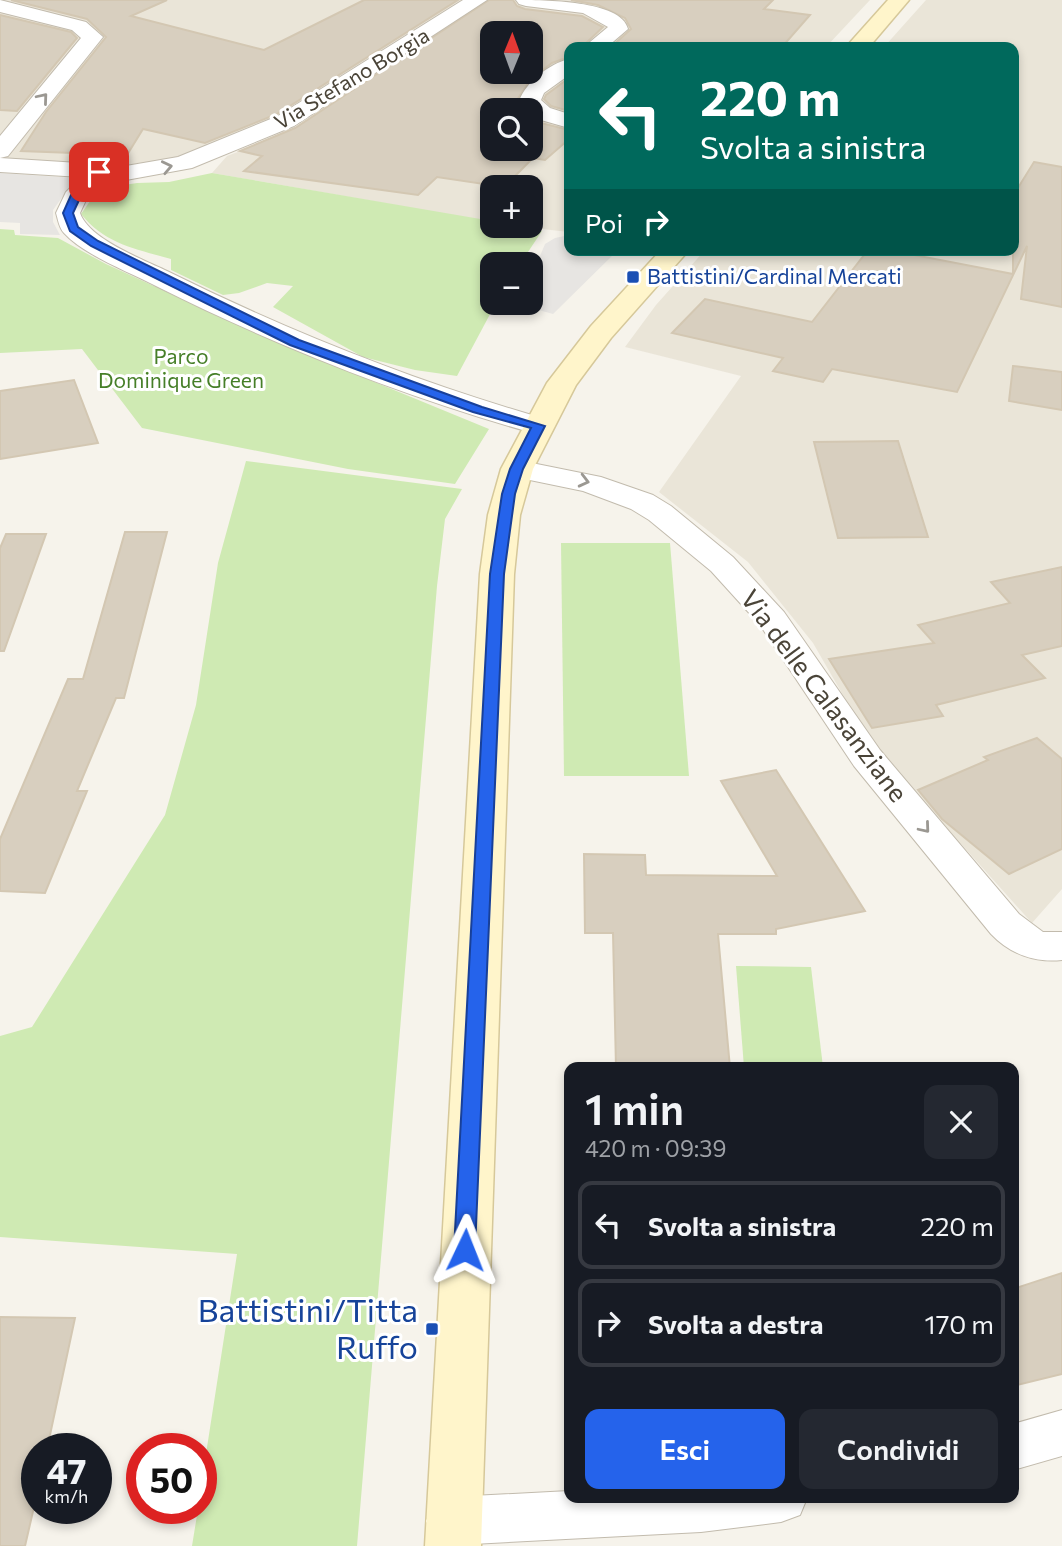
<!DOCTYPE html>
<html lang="it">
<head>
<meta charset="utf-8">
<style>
	body { margin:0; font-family:Commissioner,sans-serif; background:#242831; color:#f1f3f6; height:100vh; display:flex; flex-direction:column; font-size:26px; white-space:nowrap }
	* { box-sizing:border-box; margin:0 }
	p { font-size:23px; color:#9ea1a6 }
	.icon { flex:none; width:38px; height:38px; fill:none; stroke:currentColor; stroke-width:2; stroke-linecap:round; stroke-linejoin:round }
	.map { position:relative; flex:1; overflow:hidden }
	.sheet { position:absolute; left:564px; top:1062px; width:455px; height:441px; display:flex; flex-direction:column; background:#171b24; border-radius:14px; box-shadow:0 4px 10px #0003 }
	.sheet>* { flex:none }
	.guide { position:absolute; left:564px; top:42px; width:455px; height:214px; border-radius:14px; box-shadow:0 4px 10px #0003; background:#00695c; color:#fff; overflow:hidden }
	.needle { width:46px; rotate:1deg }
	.tools { position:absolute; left:480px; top:21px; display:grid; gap:14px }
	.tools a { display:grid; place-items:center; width:63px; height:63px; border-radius:14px; background:#171b24; box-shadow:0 4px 10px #0003; font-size:35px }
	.speed { position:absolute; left:21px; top:1433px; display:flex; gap:14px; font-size:35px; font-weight:700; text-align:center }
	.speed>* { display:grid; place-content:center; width:91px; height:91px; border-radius:50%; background:#171b24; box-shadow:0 4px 10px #0003; line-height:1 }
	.speed small { font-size:18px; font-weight:400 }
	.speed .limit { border:10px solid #d22; background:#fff; color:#111 }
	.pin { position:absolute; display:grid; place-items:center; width:60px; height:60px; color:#fff; margin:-30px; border-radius:14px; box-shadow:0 4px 10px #0006 }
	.me { position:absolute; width:77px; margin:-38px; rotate:2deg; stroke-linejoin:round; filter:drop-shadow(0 0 5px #0008) }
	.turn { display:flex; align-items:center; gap:24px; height:147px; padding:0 21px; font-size:32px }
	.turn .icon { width:91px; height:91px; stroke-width:2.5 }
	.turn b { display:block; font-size:49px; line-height:60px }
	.then { display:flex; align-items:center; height:66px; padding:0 21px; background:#0003; gap:14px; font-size:26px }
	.round { display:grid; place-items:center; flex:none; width:74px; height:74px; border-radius:14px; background:#242831 }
	.headline { display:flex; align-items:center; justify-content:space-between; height:119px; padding:0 21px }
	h1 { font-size:42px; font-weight:600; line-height:52px }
	.action { display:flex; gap:14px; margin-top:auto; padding:14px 21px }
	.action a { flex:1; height:80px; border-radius:14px; background:#2563eb; color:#fff; font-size:28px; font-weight:600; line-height:80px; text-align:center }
	.action a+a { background:#242831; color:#f1f3f6 }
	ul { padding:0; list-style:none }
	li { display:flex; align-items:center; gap:21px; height:88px; margin:0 14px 10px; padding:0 7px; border:4px solid #363941; border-radius:14px }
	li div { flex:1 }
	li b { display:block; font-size:26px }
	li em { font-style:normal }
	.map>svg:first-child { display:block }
</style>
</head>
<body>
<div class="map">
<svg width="1062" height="1546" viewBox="0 0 1062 1546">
	<rect width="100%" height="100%" fill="#f6f3eb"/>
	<!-- residential -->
	<g fill="#eae5d8" fill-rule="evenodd">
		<path d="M 0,0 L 461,0 L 265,123 L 172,160 L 126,167 L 0,160 Z"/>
		<path d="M 498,0 L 870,0 L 826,47 L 569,47 L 569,232 L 515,226 L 530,226 L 530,187 L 492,187 L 492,222 L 212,173 L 227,156 L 293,131 ZM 492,33 L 530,33 L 530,72 L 492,72 ZM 492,110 L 530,110 L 530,149 L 492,149 Z"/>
		<path d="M 926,0 L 1062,0 L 1062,889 L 1032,923 L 962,845 L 901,796 L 813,643 L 748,562 L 659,492 L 741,376 L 625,347 L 656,305 L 705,250 L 1013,250 L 1013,47 L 884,47 Z"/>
	</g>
	<!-- green -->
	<g fill="#cfeab3">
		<path d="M 212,173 L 492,221 L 492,226 L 516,226 L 542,231 L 520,264 L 492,264 L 492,303 L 496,303 L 457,376 L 415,370 L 363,357 L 273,307 L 293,286 L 267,283 L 239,293 L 223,295 L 171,270 L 171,259 C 136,249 105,244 81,214 L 95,194 L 105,188 L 137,183 L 169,182 Z"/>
		<path d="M 0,229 L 14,230 L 15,235 L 58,238 L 106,264 L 265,337 L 489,429 L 455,484 L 348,469 L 142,428 L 82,349 L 0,353 Z"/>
		<path d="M 246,461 L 462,489 L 445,519 L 437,586 L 357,1546 L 192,1546 L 198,1509 L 201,1508 L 201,1486 L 237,1254 L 0,1237 L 0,1036 L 32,1027 L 165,815 L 196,705 L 218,563 Z"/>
		<path d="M 561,543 L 670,543 L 689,776 L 564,776 Z"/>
		<path d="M 736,966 L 811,967 L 823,1067 L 744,1067 Z"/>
	</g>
	<!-- parking -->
	<g fill="#e7e5e2">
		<path d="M 0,173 L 76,178 L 53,210 L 53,222 L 60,235 L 20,234 L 20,223 L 0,222 Z"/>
		<path d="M 569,235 L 569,250 L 618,250 L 553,314 L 517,304 L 530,303 L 530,280 L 545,244 L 555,238 Z"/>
	</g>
	<!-- building -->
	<g fill="#d8cfbf" stroke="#d3c7b2" stroke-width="2" fill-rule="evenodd">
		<path d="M 11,0 L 167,0 L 131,16 L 264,50 L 364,0 L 458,0 L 277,114 L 205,143 L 143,129 L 127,155 L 21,151 L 46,112 L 106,37 L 87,19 Z"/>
		<path d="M 489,0 L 513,0 L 517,6 L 525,9 L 582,16 L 603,27 L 582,47 L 569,47 L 569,57 L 552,63 L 531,79 L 517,100 L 524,110 L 492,110 L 492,149 L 530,149 L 530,116 L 533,121 L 569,130 L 569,139 L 545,160 L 533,158 L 504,187 L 437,177 L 418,195 L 244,171 L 262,156 L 240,151 L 295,128 ZM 492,33 L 530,33 L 530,72 L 492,72 Z"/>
		<path d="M 571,0 L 773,0 L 764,9 L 810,15 L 782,47 L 611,47 L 631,29 L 625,18 L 598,5 Z"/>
		<path d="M 0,15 L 71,32 L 77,38 L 17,111 L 0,110 Z"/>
		<path d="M 569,78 L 569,111 L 551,106 L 544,99 L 546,95 Z"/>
		<path d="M 1034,162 L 1062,167 L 1062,307 L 1021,299 L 1027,246 L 957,392 L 832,369 L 823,382 L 773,371 L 783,358 L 672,333 L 705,299 L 812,322 L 868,250 L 888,250 L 1013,274 L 1013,196 Z"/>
		<path d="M 1013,366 L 1062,372 L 1062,410 L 1009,401 Z"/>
		<path d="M 74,380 L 98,443 L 0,459 L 0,391 Z"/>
		<path d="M 898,441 L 928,537 L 838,538 L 814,442 Z"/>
		<path d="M 125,532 L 167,532 L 124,698 L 116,698 L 77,791 L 87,791 L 45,893 L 0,891 L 0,839 L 68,679 L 83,679 Z"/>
		<path d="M 6,534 L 46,534 L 4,651 L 0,651 L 0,548 Z"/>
		<path d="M 1062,567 L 1062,646 L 1022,655 L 1045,678 L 936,705 L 943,716 L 872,728 L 829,659 L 934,643 L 918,625 L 1010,603 L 991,582 Z"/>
		<path d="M 1037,738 L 1062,759 L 1062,849 L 1009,874 L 942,819 L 918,790 L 988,760 L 984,757 Z"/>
		<path d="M 776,770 L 865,911 L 776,929 L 776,934 L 718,934 L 730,1068 L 616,1068 L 613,933 L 585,933 L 584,854 L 645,855 L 646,875 L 777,876 L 721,781 Z"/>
		<path d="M 1062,1273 L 1062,1374 L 1013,1386 L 1013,1289 Z"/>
		<path d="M 0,1317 L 75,1318 L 47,1449 L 37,1449 L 37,1494 L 25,1546 L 0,1546 Z"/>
	</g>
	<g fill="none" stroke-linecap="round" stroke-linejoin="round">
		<!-- street casing -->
		<g stroke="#c2bbad" stroke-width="2">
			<g id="street">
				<path d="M 0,0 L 86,22 L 103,37 L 8,156 L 0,158 L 0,136 L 81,38 L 72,30 L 0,12 Z"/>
				<path d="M 463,0 L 487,0 L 294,126 L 192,168 L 126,180 L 106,179 L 86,200 L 80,213 C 89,239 142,259 167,271 C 290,332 416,382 549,420 L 554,426 L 549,432 L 539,435 L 529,432 C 400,395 276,346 156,286 C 129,272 84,255 64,233 C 59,228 58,219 56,213 L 66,192 L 81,177 L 0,172 L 0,158 L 126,166 L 178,157 L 278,116 Z"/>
				<path d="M 516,0 C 542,0 622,0 628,29 L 607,47 L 584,47 L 608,27 L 583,13 L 526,6 L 519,4 Z"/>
				<path d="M 569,59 L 569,75 L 544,93 L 541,100 L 550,108 L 569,114 L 569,128 L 534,118 L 530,110 L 527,110 L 519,101 C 526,82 549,64 569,59 Z"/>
				<path d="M 517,460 L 601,477 L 653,495 L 671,506 L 733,557 L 784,612 L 880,750 L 1019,914 L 1043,932 L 1062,932 L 1062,960 C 1035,963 1010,954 991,934 L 854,766 L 760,625 L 711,571 L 649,520 L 631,509 L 583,491 L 506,475 L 502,469 L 506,463 Z"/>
				<path d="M 1062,1410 L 1062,1456 L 1013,1470 L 1013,1424 Z"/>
				<path d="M 569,1491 L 569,1498 L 807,1498 L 800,1515 L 781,1522 L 701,1532 L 453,1545 L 434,1538 L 426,1521 L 434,1504 L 453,1497 Z"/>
			</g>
		</g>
		<!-- secondary casing -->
		<g stroke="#d6c89a" stroke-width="3">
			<g id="secondary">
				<path d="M 888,0 L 909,0 L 869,47 L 846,47 Z"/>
				<path d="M 661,250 L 689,250 L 611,338 L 576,385 L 533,469 L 520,515 L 514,574 L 481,1546 L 425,1546 L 480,574 L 488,515 L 501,469 L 547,383 L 591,326 Z"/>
			</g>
		</g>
		<!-- street -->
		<use href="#street" fill="#fff" fill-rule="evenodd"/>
		<!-- secondary -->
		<use href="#secondary" fill="#fff5cb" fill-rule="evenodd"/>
	</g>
	<!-- one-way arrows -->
	<defs><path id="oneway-chevron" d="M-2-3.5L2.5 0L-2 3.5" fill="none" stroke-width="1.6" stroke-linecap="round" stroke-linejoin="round" transform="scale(1.75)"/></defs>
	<g stroke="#9b9892">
		<use href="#oneway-chevron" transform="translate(43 98) rotate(-50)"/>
		<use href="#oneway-chevron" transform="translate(167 167) rotate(-12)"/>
		<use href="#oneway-chevron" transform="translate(584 481) rotate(14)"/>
		<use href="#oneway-chevron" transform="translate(925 828) rotate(50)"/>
	</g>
	<!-- route -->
	<path fill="#2563eb" stroke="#184099" stroke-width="2" d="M 95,170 L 104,172 L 80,198 L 73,213 L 78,227 L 98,241 L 299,340 L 482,407 L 545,426 L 523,469 L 515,494 L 504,574 L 475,1250 L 472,1255 L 465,1258 L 457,1255 L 454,1250 L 490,574 L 502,494 L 510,469 L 531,428 L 473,412 L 290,345 L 91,246 L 70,231 L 63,213 L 71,195 Z"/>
	<!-- markers -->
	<g fill="#1a4fb4" stroke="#fff" stroke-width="2.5">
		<rect x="626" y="270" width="14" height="14" rx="3.5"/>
		<rect x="425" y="1322" width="14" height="14" rx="3.5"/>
	</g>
	<g text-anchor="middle" stroke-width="6" stroke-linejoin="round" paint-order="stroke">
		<!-- far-street labels -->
		<g font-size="21" fill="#4a4438" stroke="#fff">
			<text transform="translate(352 79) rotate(-31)" y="7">Via Stefano Borgia</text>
		</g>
		<!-- far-transit labels -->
		<g font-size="21" fill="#164399" stroke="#fff" text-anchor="start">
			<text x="647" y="284">Battistini/Cardinal Mercati</text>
		</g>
		<!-- far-park labels -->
		<g font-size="21" fill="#467f28" stroke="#fff">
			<text x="181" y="364">Parco<tspan x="181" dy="24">Dominique Green</tspan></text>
		</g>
		<!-- street labels -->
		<g font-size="26" fill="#4a4438" stroke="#fff">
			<text transform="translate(824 696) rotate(53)" y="9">Via delle Calasanziane</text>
		</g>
		<!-- near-transit labels -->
		<g font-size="32" fill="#164399" stroke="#fff" text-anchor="end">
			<text x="418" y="1322">Battistini/Titta<tspan x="418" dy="37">Ruffo</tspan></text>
		</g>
	</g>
</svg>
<div class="tools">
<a><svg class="needle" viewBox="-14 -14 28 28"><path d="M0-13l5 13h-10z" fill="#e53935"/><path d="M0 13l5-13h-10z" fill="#9ea1a6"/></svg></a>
<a><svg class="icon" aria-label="search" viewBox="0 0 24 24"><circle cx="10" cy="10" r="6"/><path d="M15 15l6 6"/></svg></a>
<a>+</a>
<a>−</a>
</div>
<div class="speed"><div>47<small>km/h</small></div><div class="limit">50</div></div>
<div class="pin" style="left:99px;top:172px;background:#d93025"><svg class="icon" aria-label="arrive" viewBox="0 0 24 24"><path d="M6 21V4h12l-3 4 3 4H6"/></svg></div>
<svg class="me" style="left:465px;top:1250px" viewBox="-20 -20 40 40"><path d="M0-17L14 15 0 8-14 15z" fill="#2563eb" stroke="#fff" stroke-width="4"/></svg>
<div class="guide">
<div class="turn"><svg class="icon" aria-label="left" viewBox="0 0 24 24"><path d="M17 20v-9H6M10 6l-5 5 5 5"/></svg><div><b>220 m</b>Svolta a sinistra</div></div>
<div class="then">Poi<svg class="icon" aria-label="right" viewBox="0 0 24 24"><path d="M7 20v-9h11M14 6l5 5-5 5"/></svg></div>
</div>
<section class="sheet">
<div class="headline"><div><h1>1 min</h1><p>420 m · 09:39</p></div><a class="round"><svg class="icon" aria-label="close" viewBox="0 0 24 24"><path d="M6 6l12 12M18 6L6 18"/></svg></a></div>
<ul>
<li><svg class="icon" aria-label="left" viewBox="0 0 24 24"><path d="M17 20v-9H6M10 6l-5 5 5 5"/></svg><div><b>Svolta a sinistra</b></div><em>220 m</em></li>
<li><svg class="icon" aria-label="right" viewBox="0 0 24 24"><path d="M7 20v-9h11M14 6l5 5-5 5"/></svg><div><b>Svolta a destra</b></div><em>170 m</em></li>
</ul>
<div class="action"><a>Esci</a><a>Condividi</a></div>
</section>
</div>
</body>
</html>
